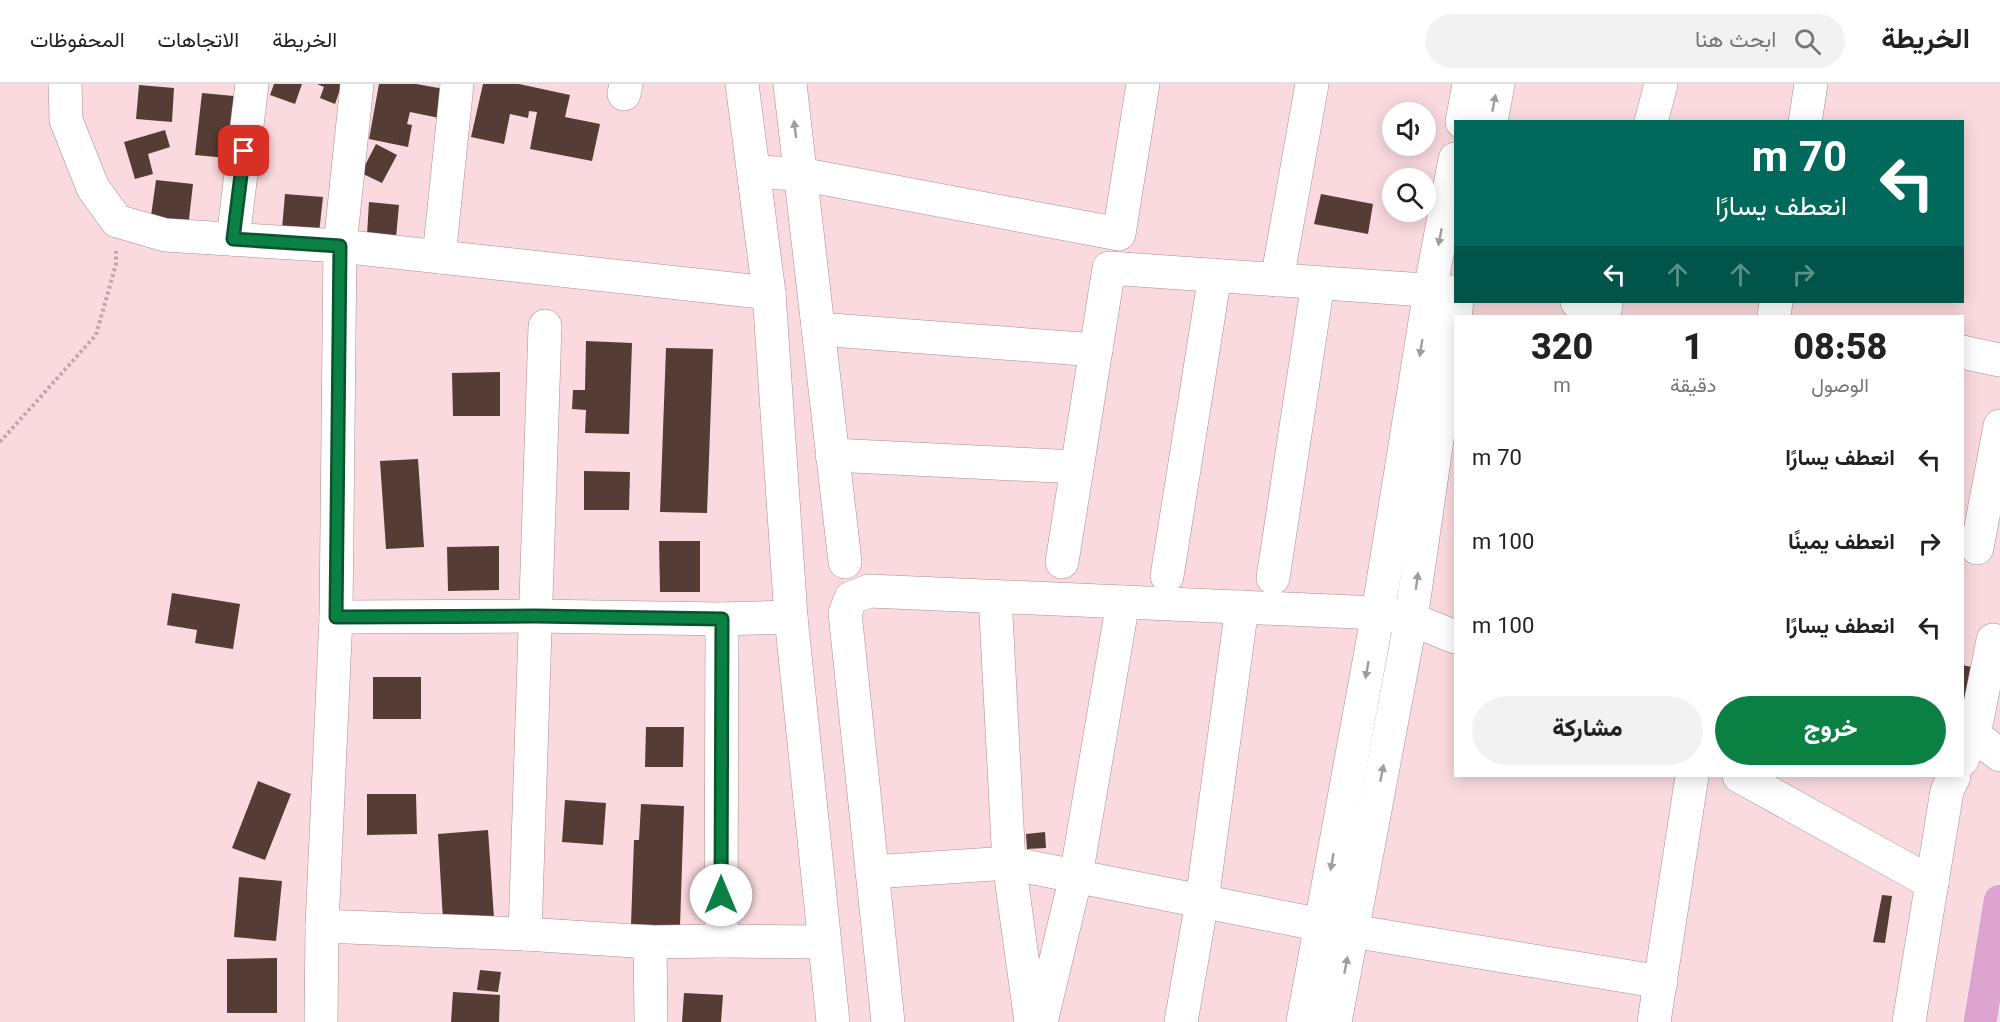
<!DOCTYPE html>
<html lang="ar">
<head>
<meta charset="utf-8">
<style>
	body { margin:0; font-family:Georgia,Vazirmatn,serif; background:#f2f2f2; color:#222; direction:rtl; height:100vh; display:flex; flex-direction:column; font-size:22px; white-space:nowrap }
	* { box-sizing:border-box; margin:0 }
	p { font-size:20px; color:#767676 }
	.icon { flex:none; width:33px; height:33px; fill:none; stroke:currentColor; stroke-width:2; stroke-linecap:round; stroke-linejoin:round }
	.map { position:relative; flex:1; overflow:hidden; direction:ltr }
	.sheet { position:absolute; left:1454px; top:231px; width:510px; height:462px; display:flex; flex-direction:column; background:#fff; border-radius:0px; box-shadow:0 3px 15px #0003; direction:rtl }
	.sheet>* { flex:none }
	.guide { position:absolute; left:1454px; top:36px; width:510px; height:183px; border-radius:0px; box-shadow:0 3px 15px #0003; direction:rtl; background:#00695c; color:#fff; overflow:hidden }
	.tools { position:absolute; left:1382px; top:18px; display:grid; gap:12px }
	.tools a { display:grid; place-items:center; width:54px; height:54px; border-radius:50%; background:#fff; box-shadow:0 3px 15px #0003; font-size:30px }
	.pin { position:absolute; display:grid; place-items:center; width:51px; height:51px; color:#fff; margin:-26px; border-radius:12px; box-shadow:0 3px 9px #0006 }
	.me { position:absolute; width:66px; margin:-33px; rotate:0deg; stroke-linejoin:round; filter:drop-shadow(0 0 4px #0008) }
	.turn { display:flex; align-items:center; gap:21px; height:126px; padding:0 18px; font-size:27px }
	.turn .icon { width:78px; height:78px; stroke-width:2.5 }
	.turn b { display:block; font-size:42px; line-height:51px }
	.lanes { display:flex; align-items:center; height:57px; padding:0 18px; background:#0003; justify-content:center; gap:30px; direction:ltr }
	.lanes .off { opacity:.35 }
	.eta { display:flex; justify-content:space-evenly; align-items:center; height:102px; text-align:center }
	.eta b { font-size:36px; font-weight:800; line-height:42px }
	.button { display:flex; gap:12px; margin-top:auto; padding:12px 18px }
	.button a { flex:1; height:69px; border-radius:36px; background:#0b8043; color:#fff; font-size:24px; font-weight:800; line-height:69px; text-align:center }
	.button a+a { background:#f2f2f2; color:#222 }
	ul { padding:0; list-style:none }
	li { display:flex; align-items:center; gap:18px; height:84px; padding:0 18px }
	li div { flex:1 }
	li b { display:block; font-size:22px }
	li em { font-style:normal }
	header { display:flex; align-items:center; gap:36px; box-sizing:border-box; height:84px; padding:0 30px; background:#fff; border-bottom:2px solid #e0e0e0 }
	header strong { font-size:28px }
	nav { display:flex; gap:33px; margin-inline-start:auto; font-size:21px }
	.search { width:420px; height:54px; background:#f2f2f2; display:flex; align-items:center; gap:15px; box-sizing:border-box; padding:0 21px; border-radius:33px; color:#767676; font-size:22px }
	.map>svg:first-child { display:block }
</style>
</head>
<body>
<header>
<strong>الخريطة</strong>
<div class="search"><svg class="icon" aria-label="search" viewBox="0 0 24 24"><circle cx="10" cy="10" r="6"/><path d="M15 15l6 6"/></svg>ابحث هنا</div>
<nav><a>الخريطة</a><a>الاتجاهات</a><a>المحفوظات</a></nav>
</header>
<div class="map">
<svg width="2000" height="938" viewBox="0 0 2000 938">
	<rect width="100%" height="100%" fill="#fadadf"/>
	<!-- building -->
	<g fill="#553c35">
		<path d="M 274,0 L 302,0 L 295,20 L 270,11 Z"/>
		<path d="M 317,0 L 342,0 L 335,20 L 320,14 L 324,3 Z"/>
		<path d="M 379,0 L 416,0 L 450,6 L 444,35 L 410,28 L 407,40 L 412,41 L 408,63 L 369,55 Z"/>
		<path d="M 483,0 L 519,0 L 570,11 L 565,33 L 600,40 L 592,77 L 530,65 L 537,28 L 529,27 L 528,34 L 510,30 L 504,60 L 471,53 Z"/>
		<path d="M 139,1 L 174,4 L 172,38 L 136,35 Z"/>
		<path d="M 202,9 L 234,12 L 227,74 L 195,71 Z"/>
		<path d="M 165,46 L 170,63 L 148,70 L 153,90 L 135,95 L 124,58 Z"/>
		<path d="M 376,60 L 397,71 L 382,99 L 361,89 Z"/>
		<path d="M 156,96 L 193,100 L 188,144 L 150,139 Z"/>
		<path d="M 285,110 L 323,113 L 319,149 L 282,145 Z"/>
		<path d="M 1321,110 L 1373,120 L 1368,150 L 1314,140 Z"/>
		<path d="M 369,118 L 399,121 L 396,154 L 367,151 Z"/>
		<path d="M 586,257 L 632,259 L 629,350 L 585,349 L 586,326 L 572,325 L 573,306 L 585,306 Z"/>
		<path d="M 666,264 L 713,265 L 707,429 L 660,428 Z"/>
		<path d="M 500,288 L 500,332 L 453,332 L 452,289 Z"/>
		<path d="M 418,375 L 424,463 L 386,465 L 380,377 Z"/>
		<path d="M 584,387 L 630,388 L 629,426 L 584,426 Z"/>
		<path d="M 659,457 L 700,457 L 700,508 L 660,508 Z"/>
		<path d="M 499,462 L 499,506 L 448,507 L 447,463 Z"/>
		<path d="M 172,509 L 240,520 L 233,565 L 195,559 L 197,546 L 167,541 Z"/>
		<path d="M 1962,581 L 1986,586 L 1978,619 L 1962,616 Z"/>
		<rect x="373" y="593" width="48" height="42"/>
		<path d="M 646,643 L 684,643 L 683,683 L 645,683 Z"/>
		<path d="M 258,697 L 291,710 L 265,776 L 232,764 Z"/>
		<path d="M 367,710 L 416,710 L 417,750 L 367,751 Z"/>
		<path d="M 565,716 L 606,719 L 603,761 L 562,758 Z"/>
		<path d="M 641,720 L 684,722 L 680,842 L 631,840 L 634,756 L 639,756 Z"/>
		<path d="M 488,746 L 494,834 L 443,837 L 438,750 Z"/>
		<path d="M 1045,748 L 1046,764 L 1027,765 L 1026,750 Z"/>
		<path d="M 239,793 L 282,797 L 276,857 L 234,853 Z"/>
		<path d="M 1882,811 L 1892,812 L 1885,859 L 1873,858 Z"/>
		<path d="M 277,874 L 277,929 L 227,929 L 227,875 Z"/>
		<path d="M 480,886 L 501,888 L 498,908 L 477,906 Z"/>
		<path d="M 453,908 L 500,911 L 499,938 L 451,938 Z"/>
		<path d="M 684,909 L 723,911 L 721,938 L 682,938 Z"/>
	</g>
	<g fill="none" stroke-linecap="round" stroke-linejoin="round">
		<!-- minor casing -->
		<g stroke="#aa8c91" stroke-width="34">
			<g id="minor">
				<path d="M 65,0 L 66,36 L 93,104 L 117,137 L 165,151 L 340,162 L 769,209"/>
				<path d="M 742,0 L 769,209 L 791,533 L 833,938"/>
				<path d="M 790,0 L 845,478"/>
				<path d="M 624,10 L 626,0"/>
				<path d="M 1462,38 L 1469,0"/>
				<path d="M 1491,38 L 1498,0"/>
				<path d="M 1651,38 L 1661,0"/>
				<path d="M 1805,38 L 1811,0"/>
				<path d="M 754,88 L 800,90 L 1119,150 L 1143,0"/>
				<path d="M 233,155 L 252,0"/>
				<path d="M 439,173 L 457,0"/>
				<path d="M 1277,196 L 1312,0"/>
				<path d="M 1577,218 L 1606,220 L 1604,232"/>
				<path d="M 1774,232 L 1776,218"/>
				<path d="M 818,245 L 1096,266"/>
				<path d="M 1962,268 L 2000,276"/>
				<path d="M 832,371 L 1077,383"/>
				<path d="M 1977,464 L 2000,342"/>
				<path d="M 1062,478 L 1109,184 L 1453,208"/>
				<path d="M 1167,492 L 1215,191"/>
				<path d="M 1273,494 L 1318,199"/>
				<path d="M 995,512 L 1009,779 L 1031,938"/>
				<path d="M 336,533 L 535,532 L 722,535 L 791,533"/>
				<path d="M 1962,637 L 1965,644 L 2000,671"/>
				<path d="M 1962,676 L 1974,651 L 1993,556"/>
				<path d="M 1739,692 L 1932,799"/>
				<path d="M 872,788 L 1009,779 L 1352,847 L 1661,898"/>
				<path d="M 322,842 L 525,850 L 650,858 L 721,857 L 722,535"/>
				<path d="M 525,850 L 545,242"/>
				<path d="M 721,857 L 824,858"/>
				<path d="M 650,858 L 651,938"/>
				<path d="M 321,938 L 322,842 L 336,533 L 340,162 L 357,0"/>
				<path d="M 888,938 L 845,529 L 851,514 L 869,507 L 1378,529 L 1411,535 L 1455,553"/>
				<path d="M 1041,938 L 1076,792 L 1123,518"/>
				<path d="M 1181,938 L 1202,817 L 1242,523"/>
				<path d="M 1303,938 L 1378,529 L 1430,207 L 1455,75"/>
				<path d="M 1335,938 L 1411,535 L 1457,218"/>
				<path d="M 1654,938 L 1692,692"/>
				<path d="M 1909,938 L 1947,707 L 1954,692"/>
			</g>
		</g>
		<!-- major casing -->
		<g stroke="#fff" stroke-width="34">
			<path id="major" d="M 1980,938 L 2000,817"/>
		</g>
		<!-- path -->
		<path stroke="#c1a7ab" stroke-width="4" stroke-dasharray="3 3" stroke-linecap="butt" d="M 0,358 L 96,251 L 116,180 L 116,167"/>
		<!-- minor -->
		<use href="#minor" stroke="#fff" stroke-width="33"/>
		<!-- major -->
		<use href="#major" stroke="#dca4cf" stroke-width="33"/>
	</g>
	<!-- one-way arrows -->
	<defs><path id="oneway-solid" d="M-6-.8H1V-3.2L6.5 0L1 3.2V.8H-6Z" transform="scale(1.5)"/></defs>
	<g fill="#a29c9c">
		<use href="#oneway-solid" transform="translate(1494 19) rotate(-79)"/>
		<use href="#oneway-solid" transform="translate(795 45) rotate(-97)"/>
		<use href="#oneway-solid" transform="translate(1440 153) rotate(101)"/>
		<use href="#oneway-solid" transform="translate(1421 264) rotate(99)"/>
		<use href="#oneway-solid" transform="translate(1417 497) rotate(-82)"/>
		<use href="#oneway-solid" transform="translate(1367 586) rotate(100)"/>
		<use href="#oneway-solid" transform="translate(1382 689) rotate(-79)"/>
		<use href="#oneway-solid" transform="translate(1332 778) rotate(100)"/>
		<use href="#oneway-solid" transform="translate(1346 881) rotate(-79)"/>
	</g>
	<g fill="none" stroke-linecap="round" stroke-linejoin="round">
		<!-- route casing -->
		<g stroke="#07532c" stroke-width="15">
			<path id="route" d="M 244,67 L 233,155 L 340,162 L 336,533 L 535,532 L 722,535 L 721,811"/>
		</g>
		<!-- route -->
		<use href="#route" stroke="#0b8043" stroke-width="10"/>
	</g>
</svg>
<div class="tools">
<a><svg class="icon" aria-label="sound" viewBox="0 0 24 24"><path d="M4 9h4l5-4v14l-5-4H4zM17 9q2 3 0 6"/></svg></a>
<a><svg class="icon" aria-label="search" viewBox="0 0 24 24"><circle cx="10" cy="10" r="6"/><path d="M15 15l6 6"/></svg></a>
</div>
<div class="pin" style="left:244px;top:67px;background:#d93025"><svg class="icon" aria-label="arrive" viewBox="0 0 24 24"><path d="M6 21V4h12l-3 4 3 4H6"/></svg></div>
<svg class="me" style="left:721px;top:811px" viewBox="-20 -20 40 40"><circle r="19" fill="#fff"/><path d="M0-13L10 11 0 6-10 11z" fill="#0b8043"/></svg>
<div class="guide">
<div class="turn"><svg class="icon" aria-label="left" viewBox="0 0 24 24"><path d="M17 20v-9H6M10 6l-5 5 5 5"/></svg><div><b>70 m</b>انعطف يسارًا</div></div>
<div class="lanes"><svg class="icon" aria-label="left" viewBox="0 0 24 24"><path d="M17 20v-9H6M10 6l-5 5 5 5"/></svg><svg class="icon off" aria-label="ahead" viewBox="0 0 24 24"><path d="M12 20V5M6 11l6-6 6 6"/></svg><svg class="icon off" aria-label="ahead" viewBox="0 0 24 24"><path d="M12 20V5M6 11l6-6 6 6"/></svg><svg class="icon off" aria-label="right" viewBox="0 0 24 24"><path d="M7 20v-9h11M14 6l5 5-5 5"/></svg></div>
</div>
<section class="sheet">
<div class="eta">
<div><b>08:58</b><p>الوصول</p></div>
<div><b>1</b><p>دقيقة</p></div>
<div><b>320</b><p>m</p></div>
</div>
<ul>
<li><svg class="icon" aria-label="left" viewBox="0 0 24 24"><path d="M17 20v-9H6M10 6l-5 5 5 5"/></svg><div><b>انعطف يسارًا</b></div><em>70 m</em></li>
<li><svg class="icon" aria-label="right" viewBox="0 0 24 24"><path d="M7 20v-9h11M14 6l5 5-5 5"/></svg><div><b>انعطف يمينًا</b></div><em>100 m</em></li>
<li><svg class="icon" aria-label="left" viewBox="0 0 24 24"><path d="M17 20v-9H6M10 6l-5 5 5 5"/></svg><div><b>انعطف يسارًا</b></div><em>100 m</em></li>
</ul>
<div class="button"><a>خروج</a><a>مشاركة</a></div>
</section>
</div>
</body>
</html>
